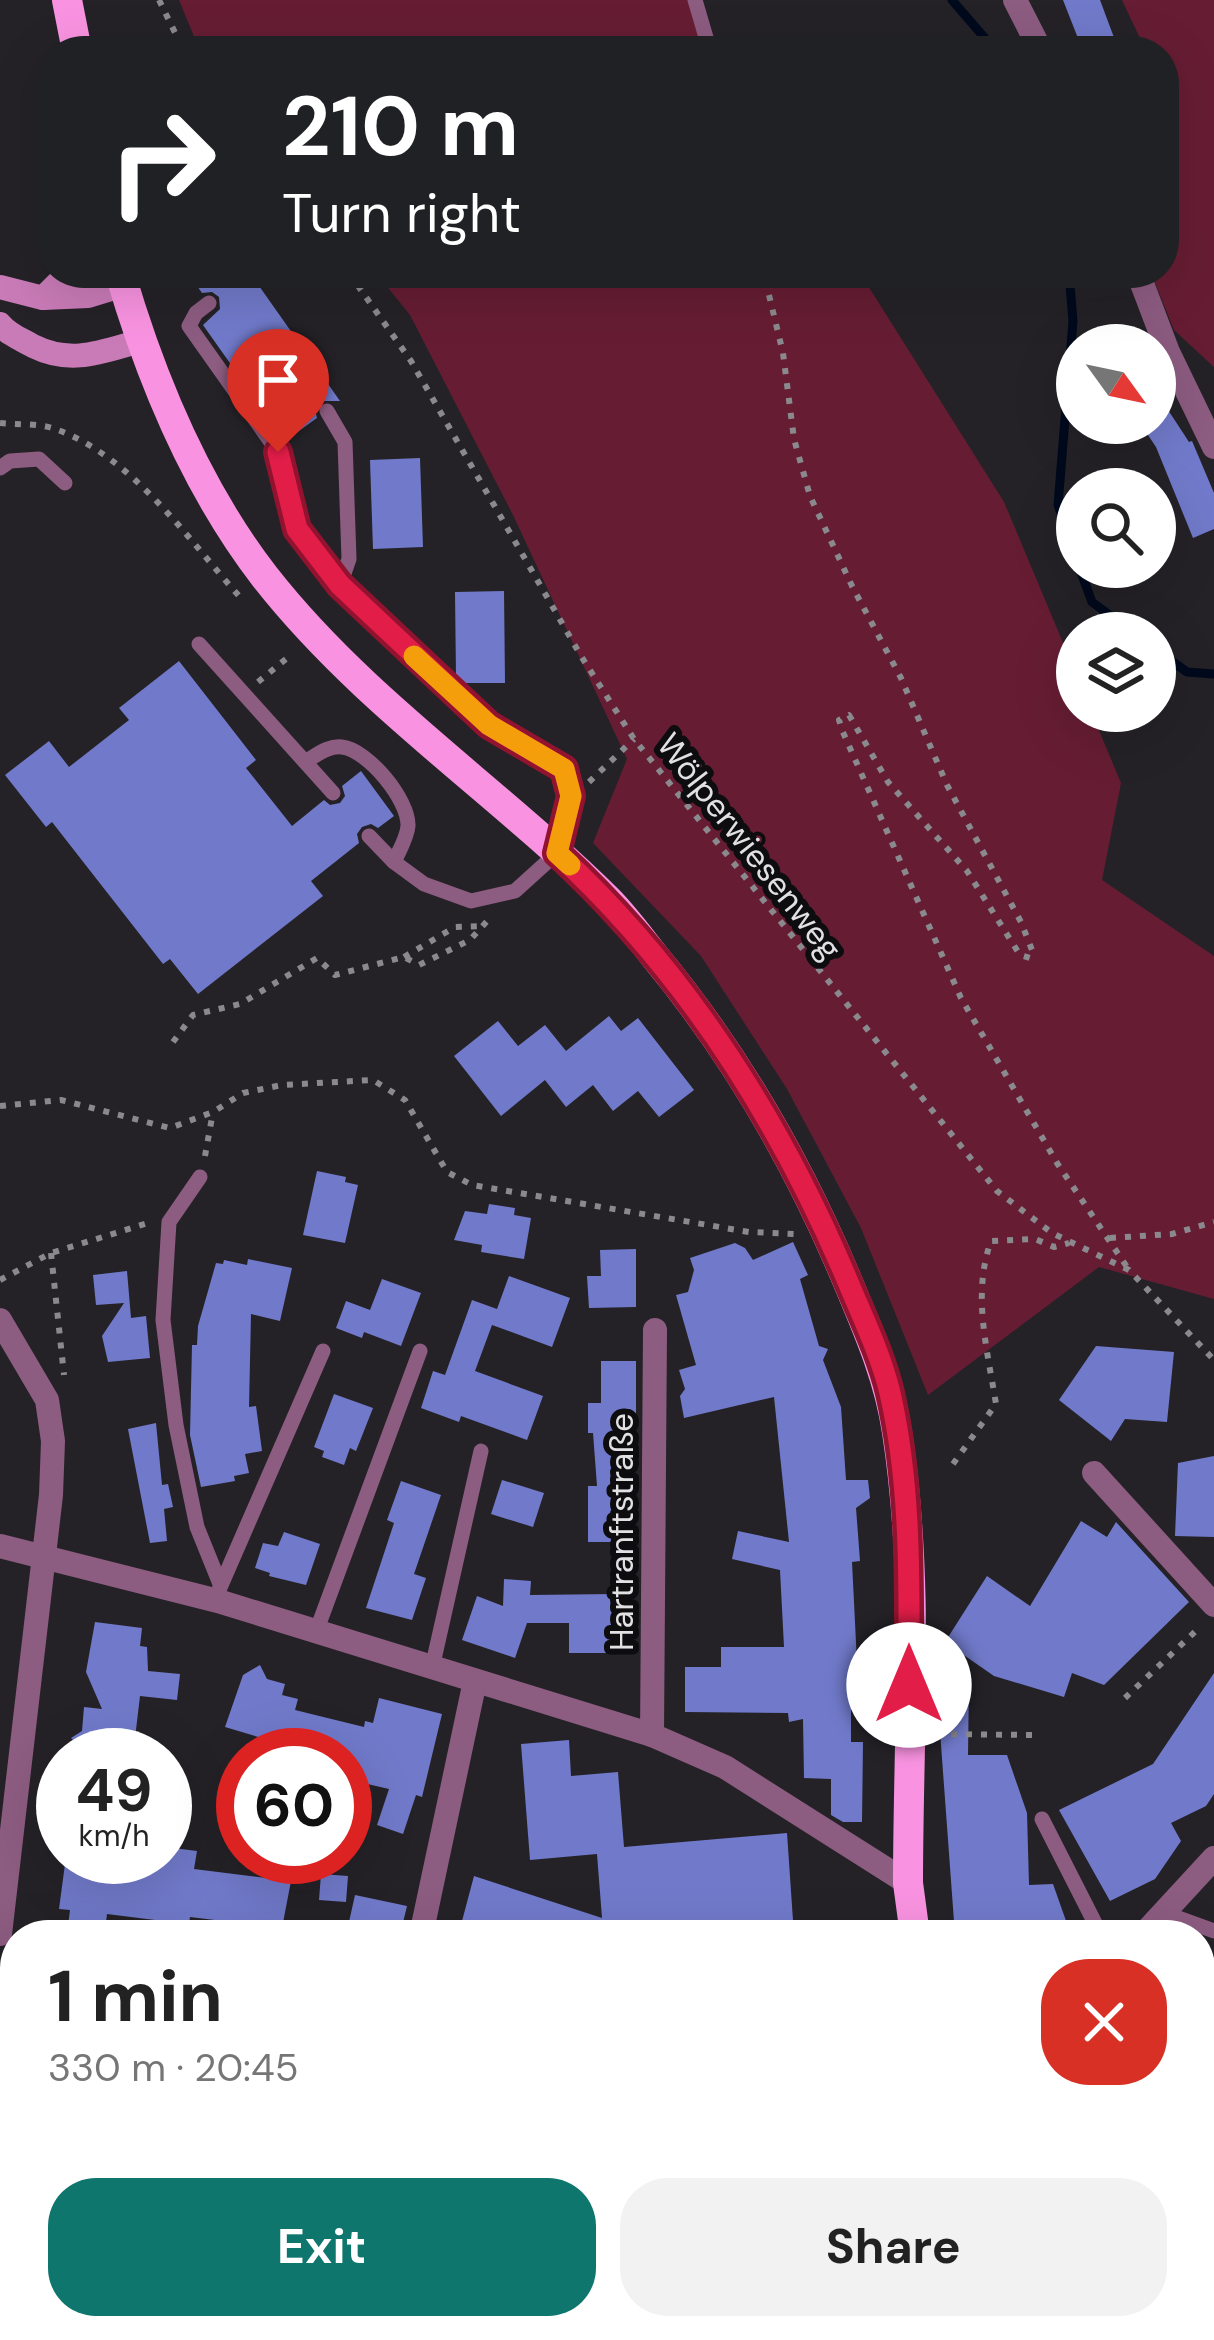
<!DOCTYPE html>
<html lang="en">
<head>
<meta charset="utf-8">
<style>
	body { margin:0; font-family:"DM Sans",sans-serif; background:#f2f2f2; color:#222; height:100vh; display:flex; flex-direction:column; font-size:45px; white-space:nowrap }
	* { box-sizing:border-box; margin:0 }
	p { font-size:39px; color:#767676 }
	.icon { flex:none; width:66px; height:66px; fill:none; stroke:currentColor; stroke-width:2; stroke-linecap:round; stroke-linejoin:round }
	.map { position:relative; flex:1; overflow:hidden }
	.details { position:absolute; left:0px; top:1920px; width:1215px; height:420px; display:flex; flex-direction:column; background:#fff; border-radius:48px 48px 0 0; box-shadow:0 12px 48px #0002 }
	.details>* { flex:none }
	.top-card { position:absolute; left:36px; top:36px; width:1143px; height:252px; border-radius:48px; box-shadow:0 12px 48px #0002; background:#202124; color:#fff; overflow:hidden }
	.needle { width:78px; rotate:123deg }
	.fabs { position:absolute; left:1056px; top:324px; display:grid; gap:24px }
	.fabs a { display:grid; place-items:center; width:120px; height:120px; border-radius:50%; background:#fff; box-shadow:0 12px 48px #0002; font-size:60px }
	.speed { position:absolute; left:36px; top:1728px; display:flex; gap:24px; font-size:60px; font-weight:700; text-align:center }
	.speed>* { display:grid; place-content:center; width:156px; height:156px; border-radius:50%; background:#fff; box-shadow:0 12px 48px #0002; line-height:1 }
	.speed small { font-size:30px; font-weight:400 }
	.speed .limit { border:18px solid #d22; background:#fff; color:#111 }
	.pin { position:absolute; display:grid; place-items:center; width:102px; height:102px; color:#fff; margin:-123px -51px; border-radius:50% 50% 50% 0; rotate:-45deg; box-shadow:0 0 12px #0007 }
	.pin .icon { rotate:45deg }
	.me { position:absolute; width:132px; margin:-66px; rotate:0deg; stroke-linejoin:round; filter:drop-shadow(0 0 9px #0008) }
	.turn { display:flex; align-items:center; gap:42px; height:252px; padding:0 48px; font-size:54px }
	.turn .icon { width:156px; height:156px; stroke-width:2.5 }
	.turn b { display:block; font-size:84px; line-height:102px }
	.round { display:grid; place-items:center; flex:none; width:126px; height:126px; border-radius:48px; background:#f2f2f2 }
	.headline { display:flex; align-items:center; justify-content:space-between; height:204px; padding:0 48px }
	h1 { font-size:72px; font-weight:700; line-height:90px }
	.cta { display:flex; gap:24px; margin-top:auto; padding:24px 48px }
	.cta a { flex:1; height:138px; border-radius:48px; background:#0f766e; color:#fff; font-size:48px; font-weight:700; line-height:138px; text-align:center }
	.cta a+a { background:#f2f2f2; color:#222 }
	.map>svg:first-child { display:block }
</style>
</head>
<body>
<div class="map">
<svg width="1214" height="2340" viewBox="0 0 1214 2340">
	<rect width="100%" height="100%" fill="#242227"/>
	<!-- green -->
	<g fill="#661d33">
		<path d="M 179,0 L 689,0 L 721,51 L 200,51 Z"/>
		<path d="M 1122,0 L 1214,0 L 1214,367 L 1174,330 L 1151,273 L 1164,273 L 1164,51 L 1146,51 Z"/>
		<path d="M 376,273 L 860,273 L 1004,502 L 1077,676 L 1077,711 L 1091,711 L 1121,783 L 1102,880 L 1214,956 L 1214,1299 L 1099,1267 L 928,1395 L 861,1228 L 787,1089 L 701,956 L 593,843 L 627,759 L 513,515 L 410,315 Z"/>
	</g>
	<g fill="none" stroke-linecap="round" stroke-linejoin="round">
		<!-- stream -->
		<g stroke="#000a1d" stroke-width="9">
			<path d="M 952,0 L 996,51"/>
			<path d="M 1069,273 L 1073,321 L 1058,505 L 1077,560"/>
			<path d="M 1079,567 L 1092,602 L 1134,633"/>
			<path d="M 1155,649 L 1187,672 L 1214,674"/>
		</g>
	</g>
	<!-- building -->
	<g fill="#717aca">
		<path d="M 1063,0 L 1100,0 L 1119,51 L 1083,51 Z"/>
		<path d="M 188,273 L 250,273 L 340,401 L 320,401 L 315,410 L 317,418 L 285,441 L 203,325 L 220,309 L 219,297 L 212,292 L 202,293 Z"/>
		<path d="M 1155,390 L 1189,442 L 1192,441 L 1214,493 L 1214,529 L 1193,538 L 1156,447 L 1140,423 L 1155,423 Z"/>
		<path d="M 420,458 L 423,547 L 373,549 L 370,460 Z"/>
		<path d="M 504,591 L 505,683 L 462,683 L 456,677 L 455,592 Z"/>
		<path d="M 179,661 L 256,760 L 246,768 L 292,826 L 324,800 L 330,805 L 340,803 L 345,796 L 342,786 L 361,771 L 394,816 L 378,828 L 371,824 L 362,827 L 357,834 L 359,843 L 311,881 L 323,896 L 198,994 L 170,959 L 163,964 L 52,822 L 46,827 L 5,775 L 49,741 L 69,767 L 129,720 L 119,708 Z"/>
		<path d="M 609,1016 L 621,1031 L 638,1018 L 694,1090 L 659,1117 L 638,1091 L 613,1111 L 593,1085 L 566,1107 L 545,1080 L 501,1116 L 454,1056 L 498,1021 L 518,1046 L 545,1025 L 566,1051 Z"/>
		<path d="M 317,1171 L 346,1177 L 345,1182 L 358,1185 L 345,1243 L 303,1235 Z"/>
		<path d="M 489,1204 L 515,1208 L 514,1215 L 531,1218 L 524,1259 L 481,1252 L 482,1245 L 454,1240 L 465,1211 L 487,1214 Z"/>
		<path d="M 793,1242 L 808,1275 L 800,1279 L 819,1346 L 828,1349 L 823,1360 L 841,1407 L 846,1480 L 868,1480 L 870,1498 L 856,1508 L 860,1561 L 852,1562 L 858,1683 L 851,1688 L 851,1742 L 863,1742 L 862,1822 L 843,1822 L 831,1815 L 831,1779 L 804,1778 L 803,1719 L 789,1722 L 788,1713 L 685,1712 L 685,1667 L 721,1667 L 721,1647 L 784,1647 L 780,1570 L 732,1559 L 738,1531 L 789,1542 L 774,1397 L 684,1418 L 680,1396 L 685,1389 L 679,1370 L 696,1365 L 676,1295 L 688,1292 L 694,1270 L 690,1258 L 735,1243 L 745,1248 L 753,1260 Z"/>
		<path d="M 636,1249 L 636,1307 L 589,1308 L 587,1276 L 601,1276 L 600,1250 Z"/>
		<path d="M 248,1259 L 292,1268 L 280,1321 L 251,1314 L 249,1407 L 256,1406 L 262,1451 L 245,1454 L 249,1473 L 234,1476 L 235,1481 L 201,1487 L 190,1435 L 192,1345 L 197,1345 L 198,1326 L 216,1263 L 223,1264 L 224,1260 L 247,1265 Z"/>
		<path d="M 127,1271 L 131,1318 L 146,1316 L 150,1358 L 108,1362 L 102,1336 L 124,1303 L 96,1305 L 93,1275 Z"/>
		<path d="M 509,1276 L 570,1298 L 552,1347 L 492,1325 L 475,1371 L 543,1396 L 527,1440 L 461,1416 L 459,1422 L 421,1408 L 433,1371 L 445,1375 L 472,1300 L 497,1309 Z"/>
		<path d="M 382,1279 L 421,1293 L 401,1346 L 364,1332 L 362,1338 L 336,1328 L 346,1301 L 370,1310 Z"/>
		<path d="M 1096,1346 L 1174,1352 L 1167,1422 L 1125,1419 L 1111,1441 L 1059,1400 Z"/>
		<path d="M 601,1361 L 636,1361 L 636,1417 L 630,1417 L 629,1469 L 635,1469 L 631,1542 L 588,1542 L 588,1486 L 597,1486 L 593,1433 L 588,1433 L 588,1403 L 601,1403 Z"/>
		<path d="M 334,1394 L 373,1408 L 356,1451 L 350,1448 L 344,1465 L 322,1457 L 324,1451 L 314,1447 Z"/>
		<path d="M 156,1423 L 162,1485 L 168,1484 L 173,1507 L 164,1509 L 167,1541 L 150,1543 L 128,1429 Z"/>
		<path d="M 1214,1456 L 1214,1537 L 1175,1536 L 1178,1463 Z"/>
		<path d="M 502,1480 L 544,1493 L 533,1527 L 491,1514 Z"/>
		<path d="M 401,1481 L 441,1495 L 414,1574 L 426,1578 L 412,1620 L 366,1608 L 394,1523 L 387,1520 Z"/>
		<path d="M 1081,1521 L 1107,1537 L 1116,1522 L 1189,1602 L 1104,1685 L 1072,1673 L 1064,1697 L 994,1676 L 945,1642 L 987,1576 L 1030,1606 Z"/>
		<path d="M 284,1532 L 320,1544 L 306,1585 L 269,1576 L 270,1573 L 255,1568 L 263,1543 L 278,1546 Z"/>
		<path d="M 504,1579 L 531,1581 L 530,1595 L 614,1594 L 615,1653 L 569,1653 L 569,1623 L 527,1623 L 515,1658 L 462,1640 L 477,1596 L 503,1606 Z"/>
		<path d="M 95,1622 L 142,1628 L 140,1646 L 147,1647 L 148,1671 L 180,1674 L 177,1700 L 140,1696 L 133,1755 L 86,1753 L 71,1738 L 82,1731 L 84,1707 L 102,1709 L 86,1672 Z"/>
		<path d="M 260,1665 L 267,1679 L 285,1684 L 282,1695 L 298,1699 L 295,1710 L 364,1727 L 365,1721 L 373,1723 L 379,1698 L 442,1714 L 422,1797 L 416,1795 L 403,1834 L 377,1825 L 389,1789 L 363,1783 L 364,1775 L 345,1770 L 345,1755 L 318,1755 L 225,1727 L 243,1675 Z"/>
		<path d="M 1214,1673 L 1214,1794 L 1206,1806 L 1171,1823 L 1181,1841 L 1155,1879 L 1110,1901 L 1059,1810 L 1153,1764 Z"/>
		<path d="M 941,1682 L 969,1682 L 968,1755 L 1007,1755 L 1027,1813 L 1029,1885 L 1053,1884 L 1071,1935 L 955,1935 L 940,1731 Z"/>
		<path d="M 569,1740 L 571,1776 L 618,1772 L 624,1847 L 787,1833 L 794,1935 L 511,1935 L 462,1921 L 474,1876 L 602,1918 L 597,1854 L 530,1860 L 521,1744 Z"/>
		<path d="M 165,1847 L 197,1851 L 194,1869 L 291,1881 L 282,1928 L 190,1917 L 188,1931 L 155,1927 L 155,1920 L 107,1914 L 105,1930 L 68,1926 L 70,1910 L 59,1909 L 65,1864 L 105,1869 L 107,1857 L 165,1857 Z"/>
		<path d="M 321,1874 L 348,1876 L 346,1902 L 319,1900 Z"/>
		<path d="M 355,1895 L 407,1906 L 400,1935 L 351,1935 L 354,1923 L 349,1922 Z"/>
	</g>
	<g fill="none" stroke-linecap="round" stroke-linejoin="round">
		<!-- path -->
		<g stroke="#8a898d" stroke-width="6" stroke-dasharray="6 9" stroke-linecap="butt">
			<path d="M 159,0 L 184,51"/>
			<path d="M 349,273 L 411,361 L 581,656 L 634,739 L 997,1191 L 1052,1233 L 1129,1270 L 1214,1360"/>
			<path d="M 769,295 L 783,353 L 794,439 L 810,496 L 852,586 L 901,678 L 947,785 L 1021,922 L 1032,950 L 1030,958 L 1020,955 L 967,871 L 888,782 L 849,715 L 839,720 L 842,730 L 961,998 L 1057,1163 L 1129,1270"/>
			<path d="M 0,423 C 17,425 39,423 55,429 C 132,456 187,538 239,596"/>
			<path d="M 258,682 L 292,654"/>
			<path d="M 589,782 L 634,739"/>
			<path d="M 404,957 L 455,927 L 482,926"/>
			<path d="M 173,1042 L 193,1015 L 240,1004 L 317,958 L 335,975 L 404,957 L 419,965 L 470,940 L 488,920"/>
			<path d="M 0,1106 L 61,1100 L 170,1128 L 213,1112 L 243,1093 L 282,1085 L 373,1080 L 405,1100 L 447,1172 L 472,1185 L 749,1232 L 796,1234"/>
			<path d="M 205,1156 L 213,1112"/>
			<path d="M 1110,1238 L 1172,1234 L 1214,1222"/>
			<path d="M 51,1253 L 64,1375"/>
			<path d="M 0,1280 L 51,1253 L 148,1223"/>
			<path d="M 953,1464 L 996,1404 C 987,1348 972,1294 991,1241 L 1035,1239 L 1054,1247 L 1069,1243"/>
			<path d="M 1125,1698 L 1201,1626"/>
			<path d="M 936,1734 L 1032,1735"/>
		</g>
		<!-- service -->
		<g stroke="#8d5c81" stroke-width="15">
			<path d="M 695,0 L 710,51"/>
			<path d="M 765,276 L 765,273"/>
			<path d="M 209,303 L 196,313 L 189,326 L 278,452 L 297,529 L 340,585 L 489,725 L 564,769 L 571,797 L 557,853 L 515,891 L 471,901 L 424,884 L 394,862 L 369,836"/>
			<path d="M 327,411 L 345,442 L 349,559 L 340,585"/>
			<path d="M 0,468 L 10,461 L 39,459 L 65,483"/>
			<path d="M 199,644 L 333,793"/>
			<path d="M 306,761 C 317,755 329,745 342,747 C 368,750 409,800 408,826 C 407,838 399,851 394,862"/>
			<path d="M 200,1177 L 169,1222 L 163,1320 L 176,1425 L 197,1527 L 220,1584"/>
			<path d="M 219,1590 L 323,1351"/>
			<path d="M 316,1632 L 420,1351"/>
			<path d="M 432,1668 L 481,1451"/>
			<path d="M 1042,1819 L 1101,1935"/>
			<path d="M 1162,1912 L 1214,1931"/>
		</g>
		<!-- minor -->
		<g stroke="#8d5c81" stroke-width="24">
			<path d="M 1015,0 L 1041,51"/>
			<path d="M 1138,273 L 1168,352 L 1214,447"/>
			<path d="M 0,1320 L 47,1400 L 53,1441 L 51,1495 L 0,1934"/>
			<path d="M 1094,1473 L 1214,1605"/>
			<path d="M 0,1546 L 218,1601 L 652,1735 L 725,1767 L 908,1883"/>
			<path d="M 652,1735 L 655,1330"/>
			<path d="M 421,1935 L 475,1681"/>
			<path d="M 1143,1935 L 1214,1858"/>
			<path d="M 1200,2008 L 1214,2008"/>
			<path d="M 0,2011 L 15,2013"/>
			<path d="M 1200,2252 L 1214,2255"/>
			<path d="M 347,2340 L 349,2325"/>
			<path d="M 554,2340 L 556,2325"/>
			<path d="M 1156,2340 L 1158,2325"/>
		</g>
		<!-- secondary -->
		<g stroke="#c97bb7" stroke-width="24">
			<path d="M 0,287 L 43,298 L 68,273"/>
			<path d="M 43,298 L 88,296 L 124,285"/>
			<path d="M 0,324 C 9,335 21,339 33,346 C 71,365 101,352 140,341"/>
		</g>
		<!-- primary -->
		<g stroke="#f993e1" stroke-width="30">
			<path d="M 67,0 L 77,51"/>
			<path d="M 120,273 C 151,379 197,489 265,577 C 362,701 497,790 608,900 C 625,917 640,938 656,958 C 737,1056 798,1163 847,1280 C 868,1330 889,1378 897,1432 C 920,1580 908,1734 908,1883 L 915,1935"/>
			<path d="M 923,2340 L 923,2325"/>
		</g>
	</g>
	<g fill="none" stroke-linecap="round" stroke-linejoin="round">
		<!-- route casing -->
		<g stroke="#92132f" stroke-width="30">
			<path id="route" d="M 278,452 L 297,529 L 340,585 L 489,725 L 564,769 L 571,796 L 557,853 C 687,973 780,1120 848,1282 C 863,1318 881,1355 890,1393 C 912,1489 909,1588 909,1685"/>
		</g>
		<!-- route -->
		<use href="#route" stroke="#e11d48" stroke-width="21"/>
		<!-- slow -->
		<path stroke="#f59e0b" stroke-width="21" d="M 414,656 L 489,725 L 564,769 L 571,796 L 557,853 L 570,865"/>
	</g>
	<g text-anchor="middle" stroke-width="12" stroke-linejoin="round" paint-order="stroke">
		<!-- street labels -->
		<g font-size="33" fill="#e1e0e3" stroke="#0d0c0e">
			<text transform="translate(750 846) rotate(52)" y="12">Wölperwiesenweg</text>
			<text transform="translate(621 1532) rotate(-90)" y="12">Hartranftstraße</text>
		</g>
	</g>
</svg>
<div class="fabs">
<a><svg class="needle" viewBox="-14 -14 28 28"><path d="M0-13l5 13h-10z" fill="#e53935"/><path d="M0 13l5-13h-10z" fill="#767676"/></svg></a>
<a><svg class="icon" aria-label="search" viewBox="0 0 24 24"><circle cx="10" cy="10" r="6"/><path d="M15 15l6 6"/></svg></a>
<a><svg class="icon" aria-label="layers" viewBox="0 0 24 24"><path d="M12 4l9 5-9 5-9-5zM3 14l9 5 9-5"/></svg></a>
</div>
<div class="speed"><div>49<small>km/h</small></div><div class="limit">60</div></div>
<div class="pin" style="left:278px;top:452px;background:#d93025"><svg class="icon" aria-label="arrive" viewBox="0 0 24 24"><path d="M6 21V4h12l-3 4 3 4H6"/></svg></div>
<svg class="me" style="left:909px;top:1685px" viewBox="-20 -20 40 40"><circle r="19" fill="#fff"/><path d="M0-13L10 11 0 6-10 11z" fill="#e11d48"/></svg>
<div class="top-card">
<div class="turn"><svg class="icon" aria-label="right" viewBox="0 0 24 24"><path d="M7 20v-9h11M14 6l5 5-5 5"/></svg><div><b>210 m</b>Turn right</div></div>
</div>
<section class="details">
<div class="headline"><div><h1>1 min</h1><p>330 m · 20:45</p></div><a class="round" style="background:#d93025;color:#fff"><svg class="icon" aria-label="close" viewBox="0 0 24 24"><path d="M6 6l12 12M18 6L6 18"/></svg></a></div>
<div class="cta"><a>Exit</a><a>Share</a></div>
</section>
</div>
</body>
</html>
